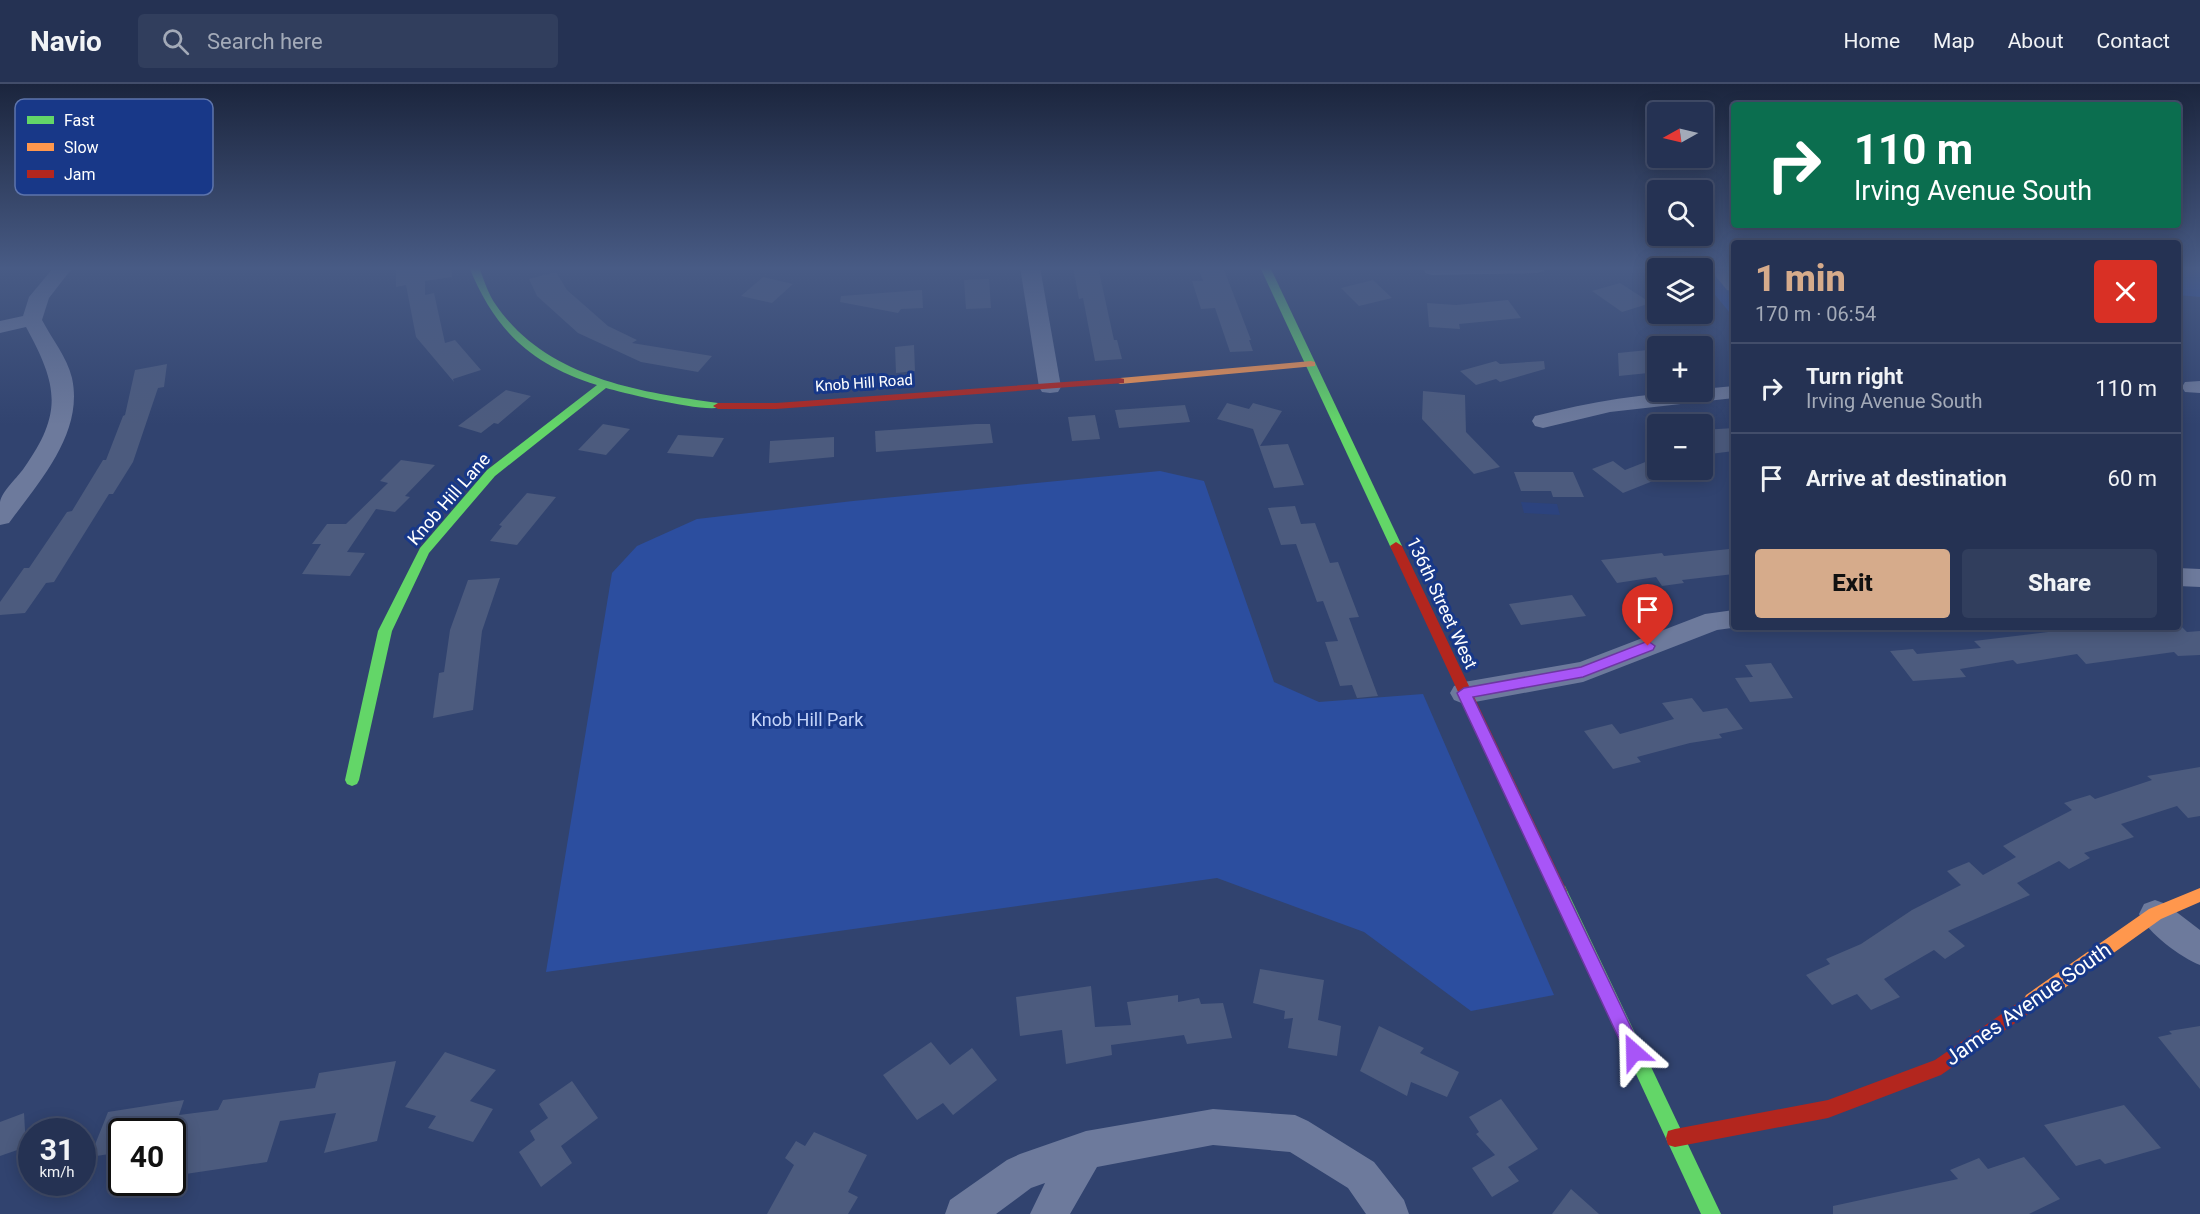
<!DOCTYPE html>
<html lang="en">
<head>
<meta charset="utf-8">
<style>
	body { margin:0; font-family:Roboto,sans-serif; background:#313e5d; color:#f1f3f6; height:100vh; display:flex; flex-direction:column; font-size:22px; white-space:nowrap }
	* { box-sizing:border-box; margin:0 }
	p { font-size:20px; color:#a3aab8 }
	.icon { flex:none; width:33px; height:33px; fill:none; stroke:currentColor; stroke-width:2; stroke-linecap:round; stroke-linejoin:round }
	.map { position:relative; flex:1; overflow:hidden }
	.details { position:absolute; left:1731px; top:156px; width:450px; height:390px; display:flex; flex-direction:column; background:#253253; border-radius:6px; box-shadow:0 3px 15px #0003,0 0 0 2px #424d6a }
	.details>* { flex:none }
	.hud { position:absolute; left:1731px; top:18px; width:450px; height:126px; border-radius:6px; box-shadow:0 3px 15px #0003,0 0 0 2px #424d6a; background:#0b6e4f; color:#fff; overflow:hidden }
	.needle { width:39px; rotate:262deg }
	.buttons { position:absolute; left:1647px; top:18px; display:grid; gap:12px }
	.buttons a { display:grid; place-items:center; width:66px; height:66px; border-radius:6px; background:#253253; box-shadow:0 3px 15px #0003,0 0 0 2px #424d6a; font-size:30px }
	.speed { position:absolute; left:18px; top:1034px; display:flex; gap:12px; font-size:30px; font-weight:700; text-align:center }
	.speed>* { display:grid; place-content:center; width:78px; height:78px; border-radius:50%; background:#253253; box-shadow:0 3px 15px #0003,0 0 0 2px #424d6a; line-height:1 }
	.speed small { font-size:15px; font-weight:400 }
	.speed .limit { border:3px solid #111; border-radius:9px; background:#fff; color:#111 }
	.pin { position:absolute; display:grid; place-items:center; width:51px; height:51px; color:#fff; margin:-62px -26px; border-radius:50% 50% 50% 0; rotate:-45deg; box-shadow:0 0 6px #0007 }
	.pin .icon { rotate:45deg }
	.me { position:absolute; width:66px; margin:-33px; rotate:335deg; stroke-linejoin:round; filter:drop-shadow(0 0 4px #0008) }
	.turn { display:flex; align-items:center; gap:21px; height:126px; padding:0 24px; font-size:27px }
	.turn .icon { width:78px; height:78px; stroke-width:2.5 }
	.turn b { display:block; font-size:42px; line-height:51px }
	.round { display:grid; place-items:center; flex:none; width:63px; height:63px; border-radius:6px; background:#313e5d }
	.overview { display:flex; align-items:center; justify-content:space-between; height:102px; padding:0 24px }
	h1 { font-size:36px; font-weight:800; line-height:45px; color:#d6ab8b }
	.cta { display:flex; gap:12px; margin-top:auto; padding:12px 24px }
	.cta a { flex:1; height:69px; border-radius:6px; background:#d6ab8b; color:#111; font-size:24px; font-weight:800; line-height:69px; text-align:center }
	.cta a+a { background:#313e5d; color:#f1f3f6 }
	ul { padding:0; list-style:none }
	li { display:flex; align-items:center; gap:18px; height:90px; padding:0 24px; border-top:2px solid #424d6a }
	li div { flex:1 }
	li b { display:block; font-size:22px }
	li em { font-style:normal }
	header { display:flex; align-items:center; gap:36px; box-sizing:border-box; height:84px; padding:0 30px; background:#253253; border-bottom:2px solid #424d6a }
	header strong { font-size:28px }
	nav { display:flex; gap:33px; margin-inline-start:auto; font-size:21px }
	.search { width:420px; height:54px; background:#313e5d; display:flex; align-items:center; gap:15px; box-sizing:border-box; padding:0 21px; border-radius:6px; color:#a3aab8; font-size:22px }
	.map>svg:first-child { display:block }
</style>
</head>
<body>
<header>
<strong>Navio</strong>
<div class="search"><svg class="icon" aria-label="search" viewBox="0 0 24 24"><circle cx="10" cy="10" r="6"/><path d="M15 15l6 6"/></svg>Search here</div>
<nav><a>Home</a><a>Map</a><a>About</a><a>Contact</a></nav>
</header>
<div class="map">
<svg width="2200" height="1130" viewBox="0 0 2200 1130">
	<rect width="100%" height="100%" fill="#31436f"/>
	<!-- green -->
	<g fill="#2c4e9f">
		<path d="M 1692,183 L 1734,183 L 1734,234 L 1703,196 L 1702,184 Z"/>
		<path d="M 2178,183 L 2200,183 L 2200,213 L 2178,211 Z"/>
		<path d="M 1160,387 L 1204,397 L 1274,598 L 1319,618 L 1423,610 L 1554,911 L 1471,927 L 1364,848 L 1217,794 L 546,888 L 612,489 L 637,462 L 697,435 L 853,417 Z"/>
	</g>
	<!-- water -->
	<path fill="#2c437e" d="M 1521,418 L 1557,420 L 1560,431 L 1524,429 Z"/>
	<!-- building -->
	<g fill="#4c5b7e">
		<path d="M 396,183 L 451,183 L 452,193 L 425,197 L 425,211 L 434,209 L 445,259 L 455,256 L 481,286 L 453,295 L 454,298 L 416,253 L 406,201 L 396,203 Z"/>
		<path d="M 1073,183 L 1098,183 L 1114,256 L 1117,256 L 1122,275 L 1095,277 L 1083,214 L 1079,215 Z"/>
		<path d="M 1198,183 L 1223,183 L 1251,256 L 1249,256 L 1253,267 L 1230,268 L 1215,224 L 1201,225 L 1192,197 L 1203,197 Z"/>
		<path d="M 556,188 L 567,206 L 608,242 L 637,256 L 632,259 L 712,272 L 698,288 L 641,278 L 578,249 L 537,212 L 529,195 Z"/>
		<path d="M 763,193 L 793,200 L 772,219 L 741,212 Z"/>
		<path d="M 989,195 L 991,224 L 966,225 L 964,196 Z"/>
		<path d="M 1373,196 L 1392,214 L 1359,222 L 1341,204 Z"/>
		<path d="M 1620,199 L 1651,219 L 1622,228 L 1592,207 Z"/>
		<path d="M 922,206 L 923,224 L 901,225 L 898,229 L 840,218 L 841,212 Z"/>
		<path d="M 1508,216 L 1521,234 L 1459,240 L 1460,245 L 1429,243 L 1427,219 L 1456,221 Z"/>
		<path d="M 914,261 L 915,287 L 896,289 L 895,263 Z"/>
		<path d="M 1658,265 L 1658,288 L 1619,292 L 1618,269 Z"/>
		<path d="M 1496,277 L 1500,280 L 1544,277 L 1545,285 L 1500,298 L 1496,295 L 1476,301 L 1460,287 Z"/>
		<path d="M 167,280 L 164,303 L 158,304 L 133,378 L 113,410 L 109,410 L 54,498 L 46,499 L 25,529 L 0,531 L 0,518 L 24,484 L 29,484 L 67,428 L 72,427 L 103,376 L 106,376 L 123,332 L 125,331 L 135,286 Z"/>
		<path d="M 506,306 L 531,312 L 498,340 L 494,339 L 481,349 L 458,342 Z"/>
		<path d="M 1423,307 L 1465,311 L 1466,348 L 1500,383 L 1474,390 L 1422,335 Z"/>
		<path d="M 1227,319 L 1249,325 L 1253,319 L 1282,327 L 1260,362 L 1288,360 L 1304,401 L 1274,404 L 1253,345 L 1217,335 Z"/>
		<path d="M 1185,321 L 1190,338 L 1119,344 L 1115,326 Z"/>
		<path d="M 1095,331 L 1100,355 L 1072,357 L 1068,333 Z"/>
		<path d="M 603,340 L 630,345 L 606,371 L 578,366 Z"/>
		<path d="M 976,340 L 990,340 L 993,359 L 876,368 L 875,347 Z"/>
		<path d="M 1734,344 L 1734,367 L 1702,371 L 1702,346 Z"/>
		<path d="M 678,351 L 724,354 L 713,373 L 667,369 Z"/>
		<path d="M 834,353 L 834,373 L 769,379 L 770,357 Z"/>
		<path d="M 1658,373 L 1658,395 L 1623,409 L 1592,385 L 1613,377 L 1625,386 Z"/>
		<path d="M 401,376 L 435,381 L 405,412 L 410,413 L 395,428 L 376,425 L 347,468 L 365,469 L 350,492 L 302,490 L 321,460 L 312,460 L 327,440 L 346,440 L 388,399 L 380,397 Z"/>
		<path d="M 1514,388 L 1573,388 L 1584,413 L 1553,413 L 1551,407 L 1521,407 Z"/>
		<path d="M 527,409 L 556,413 L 517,461 L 490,457 L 502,442 L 499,441 Z"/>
		<path d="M 1295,422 L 1301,440 L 1315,439 L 1330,479 L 1338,478 L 1359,533 L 1349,534 L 1378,612 L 1357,614 L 1352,601 L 1340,602 L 1325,558 L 1338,557 L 1323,517 L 1317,518 L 1296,460 L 1281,461 L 1268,424 Z"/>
		<path d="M 1729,465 L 1734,472 L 1734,490 L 1682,496 L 1684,499 L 1662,502 L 1656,493 L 1617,499 L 1601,476 L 1662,469 L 1664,472 Z"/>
		<path d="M 500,494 L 482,547 L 473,626 L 433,634 L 439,589 L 444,588 L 450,546 L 468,496 Z"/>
		<path d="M 1572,511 L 1586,532 L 1521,541 L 1509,520 Z"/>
		<path d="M 2089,543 L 2182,543 L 2187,548 L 2200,547 L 2200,571 L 2178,572 L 2174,568 L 2086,580 L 2077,570 L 2017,580 L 2013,576 L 1960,585 L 1966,593 L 1913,597 L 1890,567 L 1913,565 L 1917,570 L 1981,564 L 1974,557 Z"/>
		<path d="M 1771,579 L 1793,614 L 1750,618 L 1735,594 L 1753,593 L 1745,581 Z"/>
		<path d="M 1692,614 L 1703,628 L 1727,624 L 1743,645 L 1719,650 L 1722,654 L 1690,659 L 1637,673 L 1641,678 L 1613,685 L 1584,647 L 1612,640 L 1620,650 L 1674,635 L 1662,619 Z"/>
		<path d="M 2200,683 L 2200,732 L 2188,734 L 2177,722 L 2121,740 L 2134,753 L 2084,769 L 2090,774 L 2069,785 L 2059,777 L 2017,799 L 2030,811 L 1948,847 L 1965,862 L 1945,875 L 1934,866 L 1884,895 L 1900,913 L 1871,926 L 1857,910 L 1832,921 L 1806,891 L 1830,880 L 1826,875 L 1861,860 L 1912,826 L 1961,801 L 1947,787 L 1969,778 L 1983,791 L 2016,773 L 2003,762 L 2072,726 L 2064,719 L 2090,711 L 2095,715 L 2152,696 L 2147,692 Z"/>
		<path d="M 1260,885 L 1324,896 L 1318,936 L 1341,942 L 1337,972 L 1288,964 L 1293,934 L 1284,935 L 1285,927 L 1253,919 Z"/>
		<path d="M 1091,902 L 1095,943 L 1131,941 L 1127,918 L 1178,911 L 1178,918 L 1199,914 L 1201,920 L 1223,919 L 1232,954 L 1187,960 L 1184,951 L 1111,961 L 1112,971 L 1066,980 L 1062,946 L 1020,952 L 1016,913 Z"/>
		<path d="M 1379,942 L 1424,964 L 1420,969 L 1459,988 L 1447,1013 L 1411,998 L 1407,1012 L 1360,987 Z"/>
		<path d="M 2200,942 L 2200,1005 L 2158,953 L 2172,950 L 2169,947 Z"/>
		<path d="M 931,958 L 950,981 L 972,964 L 997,996 L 953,1031 L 943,1019 L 917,1036 L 883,991 Z"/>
		<path d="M 445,968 L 496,986 L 470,1017 L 493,1025 L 473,1058 L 428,1044 L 436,1032 L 405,1023 Z"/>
		<path d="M 396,977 L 377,1057 L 324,1069 L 336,1029 L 280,1037 L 267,1078 L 172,1092 L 172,1047 L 122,1047 L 122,1068 L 90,1073 L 108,1028 L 184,1016 L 179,1031 L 218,1026 L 223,1016 L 315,1004 L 319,989 Z"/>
		<path d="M 572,997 L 598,1034 L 561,1062 L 572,1079 L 541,1103 L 519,1068 L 535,1056 L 530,1047 L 548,1034 L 539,1020 Z"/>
		<path d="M 1501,1015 L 1538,1065 L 1508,1083 L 1519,1097 L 1492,1113 L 1472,1084 L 1495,1071 L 1476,1050 L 1479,1048 L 1469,1033 Z"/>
		<path d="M 2124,1021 L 2161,1064 L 2105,1080 L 2100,1075 L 2076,1082 L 2044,1041 Z"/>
		<path d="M 24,1029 L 26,1063 L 0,1072 L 0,1038 Z"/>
		<path d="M 814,1048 L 867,1071 L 848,1108 L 858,1113 L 848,1130 L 767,1130 L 794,1081 L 785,1074 L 796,1057 L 805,1062 Z"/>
		<path d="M 2024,1073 L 2060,1115 L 2029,1130 L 1833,1130 L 1833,1122 L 1958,1095 L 1950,1086 L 1979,1074 L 1988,1085 Z"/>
		<path d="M 1571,1105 L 1599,1130 L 1552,1130 Z"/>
	</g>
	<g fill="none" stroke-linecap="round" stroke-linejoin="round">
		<!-- street -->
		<g fill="#6d7a9c" fill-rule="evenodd">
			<path d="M 54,183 L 73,183 L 49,214 L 42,236 C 52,255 67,273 72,294 C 84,349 39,398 9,439 L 0,441 C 0,434 0,425 0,418 C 2,407 18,393 24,384 C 64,328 57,300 26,243 L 0,249 L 0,237 L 23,232 L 29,213 Z"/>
			<path d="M 1020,183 L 1040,183 L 1061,303 L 1058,308 L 1050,309 L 1042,308 L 1039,303 Z"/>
			<path d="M 1424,183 L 1546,183 L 1544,187 L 1537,189 L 1432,191 L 1425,189 Z"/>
			<path d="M 1708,183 L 1727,183 L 1734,190 L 1734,208 L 1727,206 Z"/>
			<path d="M 2200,297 L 2200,309 L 2185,308 L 2182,303 L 2185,298 Z"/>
			<path d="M 1734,302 L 1734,314 L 1610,328 L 1543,344 L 1535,342 L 1532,337 L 1535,332 C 1591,318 1645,308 1702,308 L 1702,305 Z"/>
			<path d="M 2178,484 L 2200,485 L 2200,503 L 2178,502 Z"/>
			<path d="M 1734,526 L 1734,543 L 1739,543 L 1717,546 L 1583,598 L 1464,620 L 1454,616 L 1450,609 L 1454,602 L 1464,598 L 1580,578 L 1705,530 Z"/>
			<path d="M 2155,816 L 2166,820 L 2200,846 L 2200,881 C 2181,874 2147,848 2139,830 L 2144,820 Z"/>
			<path d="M 1213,1025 L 1295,1031 L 1308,1037 L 1374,1078 L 1404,1116 L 1409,1130 L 1366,1130 L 1348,1104 L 1290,1068 L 1213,1061 L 1097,1083 L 1070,1130 L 1030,1130 L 1045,1099 L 1031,1104 L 996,1130 L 945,1130 L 950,1116 L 1007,1076 L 1020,1070 L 1086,1047 Z"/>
		</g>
		<!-- fast -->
		<g fill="#63d668" fill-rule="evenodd">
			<path d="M 469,183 L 479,183 C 484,196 488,210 496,221 C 545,293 637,308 718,319 L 723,322 C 712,331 624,309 606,304 L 495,392 L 429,469 L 392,547 L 359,696 L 357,700 L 352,702 L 347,700 L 345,696 L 378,547 L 420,464 L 487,386 L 597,301 C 530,280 495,246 469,183 Z"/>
			<path d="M 1260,183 L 1270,183 L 1402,462 L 1400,465 L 1392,465 L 1390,462 Z"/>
			<path d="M 1559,800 L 1565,802 L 1721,1130 L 1701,1130 L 1551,807 L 1553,802 Z"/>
		</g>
		<!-- slow -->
		<g fill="#ff974d" fill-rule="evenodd">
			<path d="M 1311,277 L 1315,278 L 1315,282 L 1120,300 L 1115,297 L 1120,294 Z"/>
			<path d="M 2200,804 L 2200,818 L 2161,835 L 2038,923 L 2032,925 L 2026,923 L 2023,917 L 2026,911 L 2149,825 Z"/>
		</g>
		<!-- jam -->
		<g fill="#b3261e" fill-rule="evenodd">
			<path d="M 1120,294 L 1124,295 L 1124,299 L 776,325 L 718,325 L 713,322 L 718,319 L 776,319 Z"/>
			<path d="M 1396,458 L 1402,462 L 1567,807 L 1565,812 L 1559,814 L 1553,812 L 1551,807 L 1390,462 Z"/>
			<path d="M 2032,909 L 2038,911 L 2041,917 L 2038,923 L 1941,991 L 1828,1034 L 1675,1063 L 1668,1061 L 1666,1054 L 1668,1047 L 1675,1045 L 1828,1016 L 1935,976 Z"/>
		</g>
	</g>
	<!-- sky -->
	<linearGradient id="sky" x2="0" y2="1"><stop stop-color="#1b253d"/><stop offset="0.54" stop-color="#485b85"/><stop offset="1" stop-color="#485b85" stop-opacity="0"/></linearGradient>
	<rect width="2200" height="341" fill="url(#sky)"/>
	<!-- route -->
	<path fill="#a855f7" stroke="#6d37a1" stroke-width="1.5" d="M 1648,557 L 1655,562 L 1653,566 L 1583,593 L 1473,613 L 1640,962 L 1643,968 L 1640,974 L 1634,977 L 1628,974 L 1457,609 L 1464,604 L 1581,583 Z"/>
	<g text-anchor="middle" stroke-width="6" stroke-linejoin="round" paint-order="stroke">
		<!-- far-street labels -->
		<g font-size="15" fill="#fff" stroke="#183888">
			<text transform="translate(864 299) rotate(-4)" y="5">Knob Hill Road</text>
		</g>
		<!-- street labels -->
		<g font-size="18" fill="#fff" stroke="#183888">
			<text transform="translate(449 415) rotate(-49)" y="6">Knob Hill Lane</text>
			<text transform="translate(1442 519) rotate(65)" y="6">136th Street West</text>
		</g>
		<!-- park labels -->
		<g font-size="18" fill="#c5d5fa" stroke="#183888">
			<text x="807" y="642">Knob Hill Park</text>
		</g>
		<!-- near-street labels -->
		<g font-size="21" fill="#fff" stroke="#183888">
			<text transform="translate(2028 920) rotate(-35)" y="7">James Avenue South</text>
		</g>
	</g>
	<!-- legend -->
	<rect x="15" y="15" width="198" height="96" rx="9" fill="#183888" stroke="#5d74ac" stroke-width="1.5"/>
	<rect x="27" y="32" width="27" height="8" fill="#63d668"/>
	<rect x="27" y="59" width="27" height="8" fill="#ff974d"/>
	<rect x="27" y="86" width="27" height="8" fill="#b3261e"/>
	<g font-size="16" fill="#fff">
		<text x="64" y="42">Fast</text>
		<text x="64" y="69">Slow</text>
		<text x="64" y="96">Jam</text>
	</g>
</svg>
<div class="buttons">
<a><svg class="needle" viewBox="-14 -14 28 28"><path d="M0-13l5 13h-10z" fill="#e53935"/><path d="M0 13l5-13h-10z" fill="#a3aab8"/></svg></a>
<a><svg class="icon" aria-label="search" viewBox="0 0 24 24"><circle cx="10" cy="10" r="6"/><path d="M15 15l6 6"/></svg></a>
<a><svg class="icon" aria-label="layers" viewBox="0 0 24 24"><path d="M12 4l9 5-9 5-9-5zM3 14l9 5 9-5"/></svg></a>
<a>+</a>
<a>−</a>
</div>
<div class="speed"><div>31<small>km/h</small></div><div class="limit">40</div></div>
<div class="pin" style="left:1648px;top:562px;background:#d93025"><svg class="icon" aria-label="arrive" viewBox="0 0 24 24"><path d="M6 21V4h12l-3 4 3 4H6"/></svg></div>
<svg class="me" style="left:1634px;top:968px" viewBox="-20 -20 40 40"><path d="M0-17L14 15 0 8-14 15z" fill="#a855f7" stroke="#fff" stroke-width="4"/></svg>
<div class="hud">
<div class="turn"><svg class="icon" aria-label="right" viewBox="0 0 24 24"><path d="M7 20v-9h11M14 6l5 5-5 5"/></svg><div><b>110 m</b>Irving Avenue South</div></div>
</div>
<section class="details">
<div class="overview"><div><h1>1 min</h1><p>170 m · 06:54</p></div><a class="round" style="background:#d93025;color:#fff"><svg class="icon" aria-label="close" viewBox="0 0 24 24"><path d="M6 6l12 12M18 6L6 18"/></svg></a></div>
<ul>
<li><svg class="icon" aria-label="right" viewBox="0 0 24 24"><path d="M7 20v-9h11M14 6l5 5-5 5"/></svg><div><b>Turn right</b><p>Irving Avenue South</p></div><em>110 m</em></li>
<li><svg class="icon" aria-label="arrive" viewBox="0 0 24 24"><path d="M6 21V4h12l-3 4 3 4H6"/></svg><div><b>Arrive at destination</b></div><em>60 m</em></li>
</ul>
<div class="cta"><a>Exit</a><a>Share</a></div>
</section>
</div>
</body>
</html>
